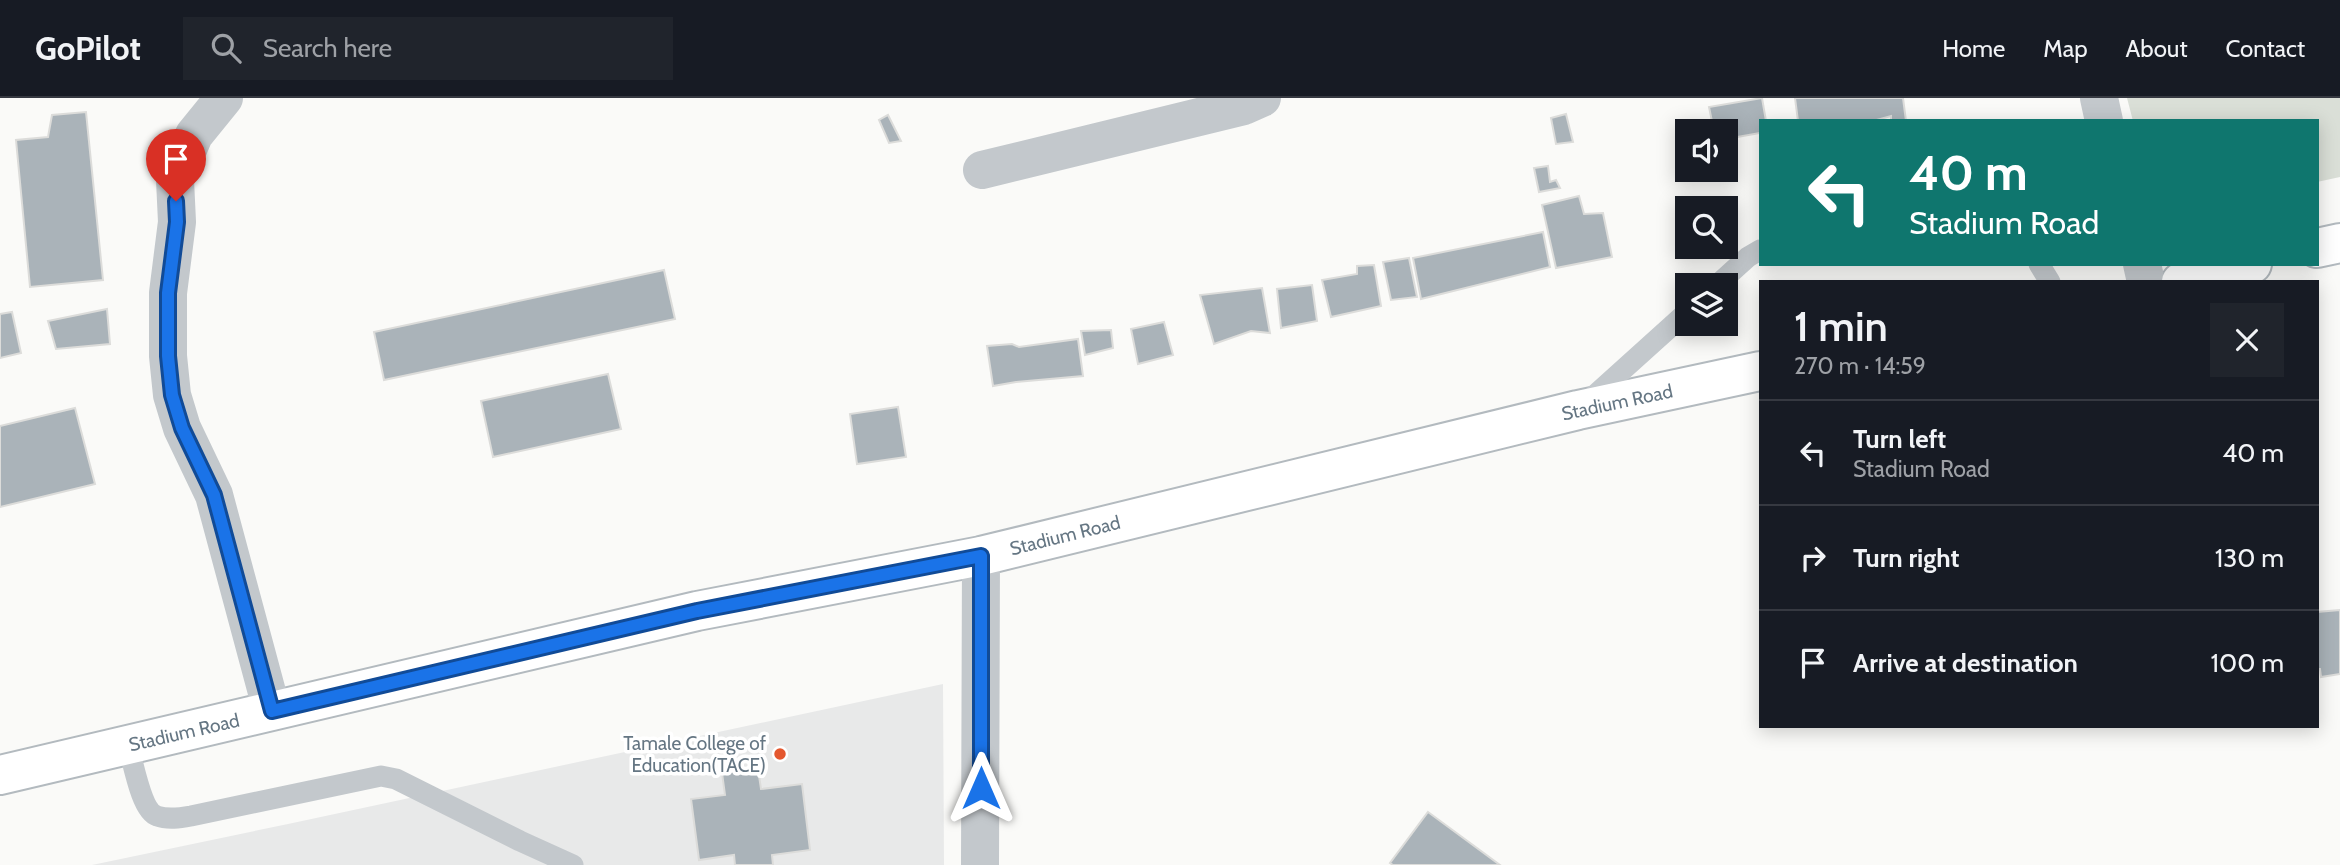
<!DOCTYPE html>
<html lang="en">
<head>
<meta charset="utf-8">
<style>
	body { margin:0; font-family:Cabin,sans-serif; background:#20242c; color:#f1f3f6; height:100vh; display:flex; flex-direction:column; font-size:26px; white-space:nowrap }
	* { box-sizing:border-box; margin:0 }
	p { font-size:23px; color:#9ea1a6 }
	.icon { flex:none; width:38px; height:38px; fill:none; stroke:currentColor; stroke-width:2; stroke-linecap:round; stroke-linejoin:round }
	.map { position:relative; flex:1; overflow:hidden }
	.side { position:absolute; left:1759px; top:182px; width:560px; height:448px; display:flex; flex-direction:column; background:#171b24; border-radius:0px; box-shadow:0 4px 18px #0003 }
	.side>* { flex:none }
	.top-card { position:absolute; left:1759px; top:21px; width:560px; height:147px; border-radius:0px; box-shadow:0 4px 18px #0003; background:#0f766e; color:#fff; overflow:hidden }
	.tools { position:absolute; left:1675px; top:21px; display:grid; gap:14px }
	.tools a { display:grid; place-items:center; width:63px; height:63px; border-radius:0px; background:#171b24; box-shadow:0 4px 18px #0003; font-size:35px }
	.pin { position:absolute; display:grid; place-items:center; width:60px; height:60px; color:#fff; margin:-72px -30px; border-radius:50% 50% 50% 0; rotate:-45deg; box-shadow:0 0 7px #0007 }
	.pin .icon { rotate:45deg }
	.me { position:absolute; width:77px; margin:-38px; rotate:0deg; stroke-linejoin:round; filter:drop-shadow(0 0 5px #0008) }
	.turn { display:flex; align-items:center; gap:24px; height:147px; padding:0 35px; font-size:32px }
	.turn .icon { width:91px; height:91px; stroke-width:2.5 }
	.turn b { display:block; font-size:49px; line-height:60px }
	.round { display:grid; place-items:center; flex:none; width:74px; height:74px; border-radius:0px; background:#20242c }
	.summary { display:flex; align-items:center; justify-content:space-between; height:119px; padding:0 35px }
	h1 { font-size:42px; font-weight:600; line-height:52px }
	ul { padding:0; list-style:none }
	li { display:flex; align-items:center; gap:21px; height:105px; padding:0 35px; border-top:2px solid #363941 }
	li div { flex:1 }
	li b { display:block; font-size:26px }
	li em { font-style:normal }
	header { display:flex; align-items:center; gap:42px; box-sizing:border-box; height:98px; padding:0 35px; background:#171b24; border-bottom:2px solid #363941 }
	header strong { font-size:33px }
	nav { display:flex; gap:38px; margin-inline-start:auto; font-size:24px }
	.search { width:490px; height:63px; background:#20242c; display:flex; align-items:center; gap:18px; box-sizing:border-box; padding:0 24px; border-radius:0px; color:#9ea1a6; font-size:26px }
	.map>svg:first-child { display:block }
</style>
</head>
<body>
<header>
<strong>GoPilot</strong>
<div class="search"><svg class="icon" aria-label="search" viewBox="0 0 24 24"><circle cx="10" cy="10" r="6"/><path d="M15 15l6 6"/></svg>Search here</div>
<nav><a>Home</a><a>Map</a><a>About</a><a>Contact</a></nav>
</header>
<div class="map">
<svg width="2340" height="767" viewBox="0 0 2340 767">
	<rect width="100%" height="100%" fill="#fafaf8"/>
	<!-- built -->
	<path fill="#e8e9e9" d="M 943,586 L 944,767 L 92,767 L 288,726 Z"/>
	<!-- green -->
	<path fill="#dadfd7" d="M 2127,0 L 2340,0 L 2340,79 L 2317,84 L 2317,23 L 2133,23 Z"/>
	<!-- building -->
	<g fill="#aab3b9" stroke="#dcdcda" stroke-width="2">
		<path d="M 1762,0 L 1766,23 L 1760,23 L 1760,35 L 1726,41 L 1726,33 L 1714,33 L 1709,9 Z"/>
		<path d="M 1795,0 L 1903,0 L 1906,23 L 1891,23 L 1891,18 L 1873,23 L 1798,23 Z"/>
		<path d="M 86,14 L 103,182 L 30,189 L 16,42 L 48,39 L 52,17 Z"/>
		<path d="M 1566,16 L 1573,44 L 1556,46 L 1551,20 Z"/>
		<path d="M 888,17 L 901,43 L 889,45 L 879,22 Z"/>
		<path d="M 1548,68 L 1550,84 L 1556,82 L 1560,90 L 1539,94 L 1534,70 Z"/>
		<path d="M 1579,98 L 1584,116 L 1603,115 L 1612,159 L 1556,170 L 1542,107 Z"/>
		<path d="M 1543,134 L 1550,169 L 1421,201 L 1413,160 Z"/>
		<path d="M 1409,160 L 1417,199 L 1391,202 L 1383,164 Z"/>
		<path d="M 1374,167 L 1381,208 L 1331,219 L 1322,182 L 1357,176 L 1357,168 Z"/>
		<path d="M 664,172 L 675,221 L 384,282 L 374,234 Z"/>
		<path d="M 1312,187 L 1317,223 L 1281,230 L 1277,191 Z"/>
		<path d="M 1262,190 L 1270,235 L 1251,233 L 1214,246 L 1200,197 Z"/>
		<path d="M 107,211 L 110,246 L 56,251 L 48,223 Z"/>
		<path d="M 12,214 L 21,255 L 0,260 L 0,216 Z"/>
		<path d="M 1164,224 L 1173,257 L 1138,266 L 1131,231 Z"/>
		<path d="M 1111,232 L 1113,250 L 1085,257 L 1081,233 Z"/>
		<path d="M 1078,241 L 1083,278 L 1016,284 L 993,288 L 987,248 L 1012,246 L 1019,249 Z"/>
		<path d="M 608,276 L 621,331 L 493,359 L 481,303 Z"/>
		<path d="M 898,309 L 906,359 L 857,366 L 850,316 Z"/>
		<path d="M 75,310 L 95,386 L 0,409 L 0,328 Z"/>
		<path d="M 2340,512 L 2340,576 L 2321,579 L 2320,571 L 2317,571 L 2317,514 Z"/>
		<path d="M 758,671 L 761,691 L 802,686 L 810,752 L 772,757 L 773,767 L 735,767 L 734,757 L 699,762 L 691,701 L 725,697 L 722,675 Z"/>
		<path d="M 1428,714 L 1500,767 L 1393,767 L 1390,765 Z"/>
	</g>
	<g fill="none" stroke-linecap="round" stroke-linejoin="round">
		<!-- secondary casing -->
		<g stroke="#b3babf" stroke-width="42">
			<g id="secondary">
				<path d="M 2317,150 L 2340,145"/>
				<path d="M 2181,184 L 2252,166"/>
				<path d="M 0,677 L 697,513 L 981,458 L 1578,312 L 1760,273"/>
			</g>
		</g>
		<!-- lane -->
		<g stroke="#c3c8cc" stroke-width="21">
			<path d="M 2039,166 L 2050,184"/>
			<path d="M 1717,187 L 1748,159 L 1760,152"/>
			<path d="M 1585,306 L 1687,214"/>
			<path d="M 128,647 C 133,663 141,713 157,718 C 168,722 180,720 191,718 L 381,678 L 396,681 L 520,743 L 573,767"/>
		</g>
		<!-- street -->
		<g stroke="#c3c8cc" stroke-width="38">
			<path d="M 224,0 L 194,37 L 175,82 L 177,124 L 168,195 L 168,258 L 172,297 L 182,330 L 214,397 L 272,613"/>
			<path d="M 2099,0 L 2104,23"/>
			<path d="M 982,72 L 1244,8 L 1262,0"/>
			<path d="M 2142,166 L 2146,184"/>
			<path d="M 980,767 L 981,458"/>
		</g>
		<!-- secondary -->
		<use href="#secondary" stroke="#fff" stroke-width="38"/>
	</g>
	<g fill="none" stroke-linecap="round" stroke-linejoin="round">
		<!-- route casing -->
		<g stroke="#114b97" stroke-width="18">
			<path id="route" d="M 176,103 L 177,124 L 168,195 L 168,258 L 172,297 L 182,330 L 214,397 L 272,613 L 697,513 L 981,458 L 981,690"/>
		</g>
		<!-- route -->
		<use href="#route" stroke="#1a73e8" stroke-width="12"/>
	</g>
	<!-- markers -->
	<circle fill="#e4572e" stroke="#fff" stroke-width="2.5" cx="780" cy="656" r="7"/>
	<g text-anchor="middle" stroke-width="7" stroke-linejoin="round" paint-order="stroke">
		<!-- street labels -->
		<g font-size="19" fill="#657683" stroke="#fff">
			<text transform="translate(1617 304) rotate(-12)" y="7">Stadium Road</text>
			<text transform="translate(1065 437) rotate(-14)" y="7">Stadium Road</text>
			<text transform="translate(184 634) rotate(-13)" y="7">Stadium Road</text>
		</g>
		<!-- poi labels -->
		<g font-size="19" fill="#657683" stroke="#fff" text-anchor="end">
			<text x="766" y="652">Tamale College of<tspan x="766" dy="22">Education(TACE)</tspan></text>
		</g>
	</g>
</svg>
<div class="tools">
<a><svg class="icon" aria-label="sound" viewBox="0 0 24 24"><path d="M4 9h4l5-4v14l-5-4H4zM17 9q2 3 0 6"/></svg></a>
<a><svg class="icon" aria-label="search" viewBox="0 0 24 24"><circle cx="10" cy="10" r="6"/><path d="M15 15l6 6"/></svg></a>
<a><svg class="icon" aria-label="layers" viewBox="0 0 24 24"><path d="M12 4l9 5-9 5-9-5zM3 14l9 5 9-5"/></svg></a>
</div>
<div class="pin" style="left:176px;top:103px;background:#d93025"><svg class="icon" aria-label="arrive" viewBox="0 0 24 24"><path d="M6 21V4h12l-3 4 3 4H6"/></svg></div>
<svg class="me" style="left:981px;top:690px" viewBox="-20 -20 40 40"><path d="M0-17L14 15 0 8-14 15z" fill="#1a73e8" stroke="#fff" stroke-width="4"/></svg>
<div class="top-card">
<div class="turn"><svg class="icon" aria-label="left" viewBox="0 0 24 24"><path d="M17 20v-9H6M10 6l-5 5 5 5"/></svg><div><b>40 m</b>Stadium Road</div></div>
</div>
<section class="side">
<div class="summary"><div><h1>1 min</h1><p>270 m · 14:59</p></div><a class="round"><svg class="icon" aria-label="close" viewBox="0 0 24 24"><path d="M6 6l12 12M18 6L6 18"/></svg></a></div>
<ul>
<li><svg class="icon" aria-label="left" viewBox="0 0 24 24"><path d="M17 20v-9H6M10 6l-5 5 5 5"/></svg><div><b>Turn left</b><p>Stadium Road</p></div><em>40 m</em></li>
<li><svg class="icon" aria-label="right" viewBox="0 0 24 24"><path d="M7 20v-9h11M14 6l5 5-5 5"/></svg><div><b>Turn right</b></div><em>130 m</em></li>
<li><svg class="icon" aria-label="arrive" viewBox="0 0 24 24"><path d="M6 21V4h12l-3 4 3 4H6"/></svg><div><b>Arrive at destination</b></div><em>100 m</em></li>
</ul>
</section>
</div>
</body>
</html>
